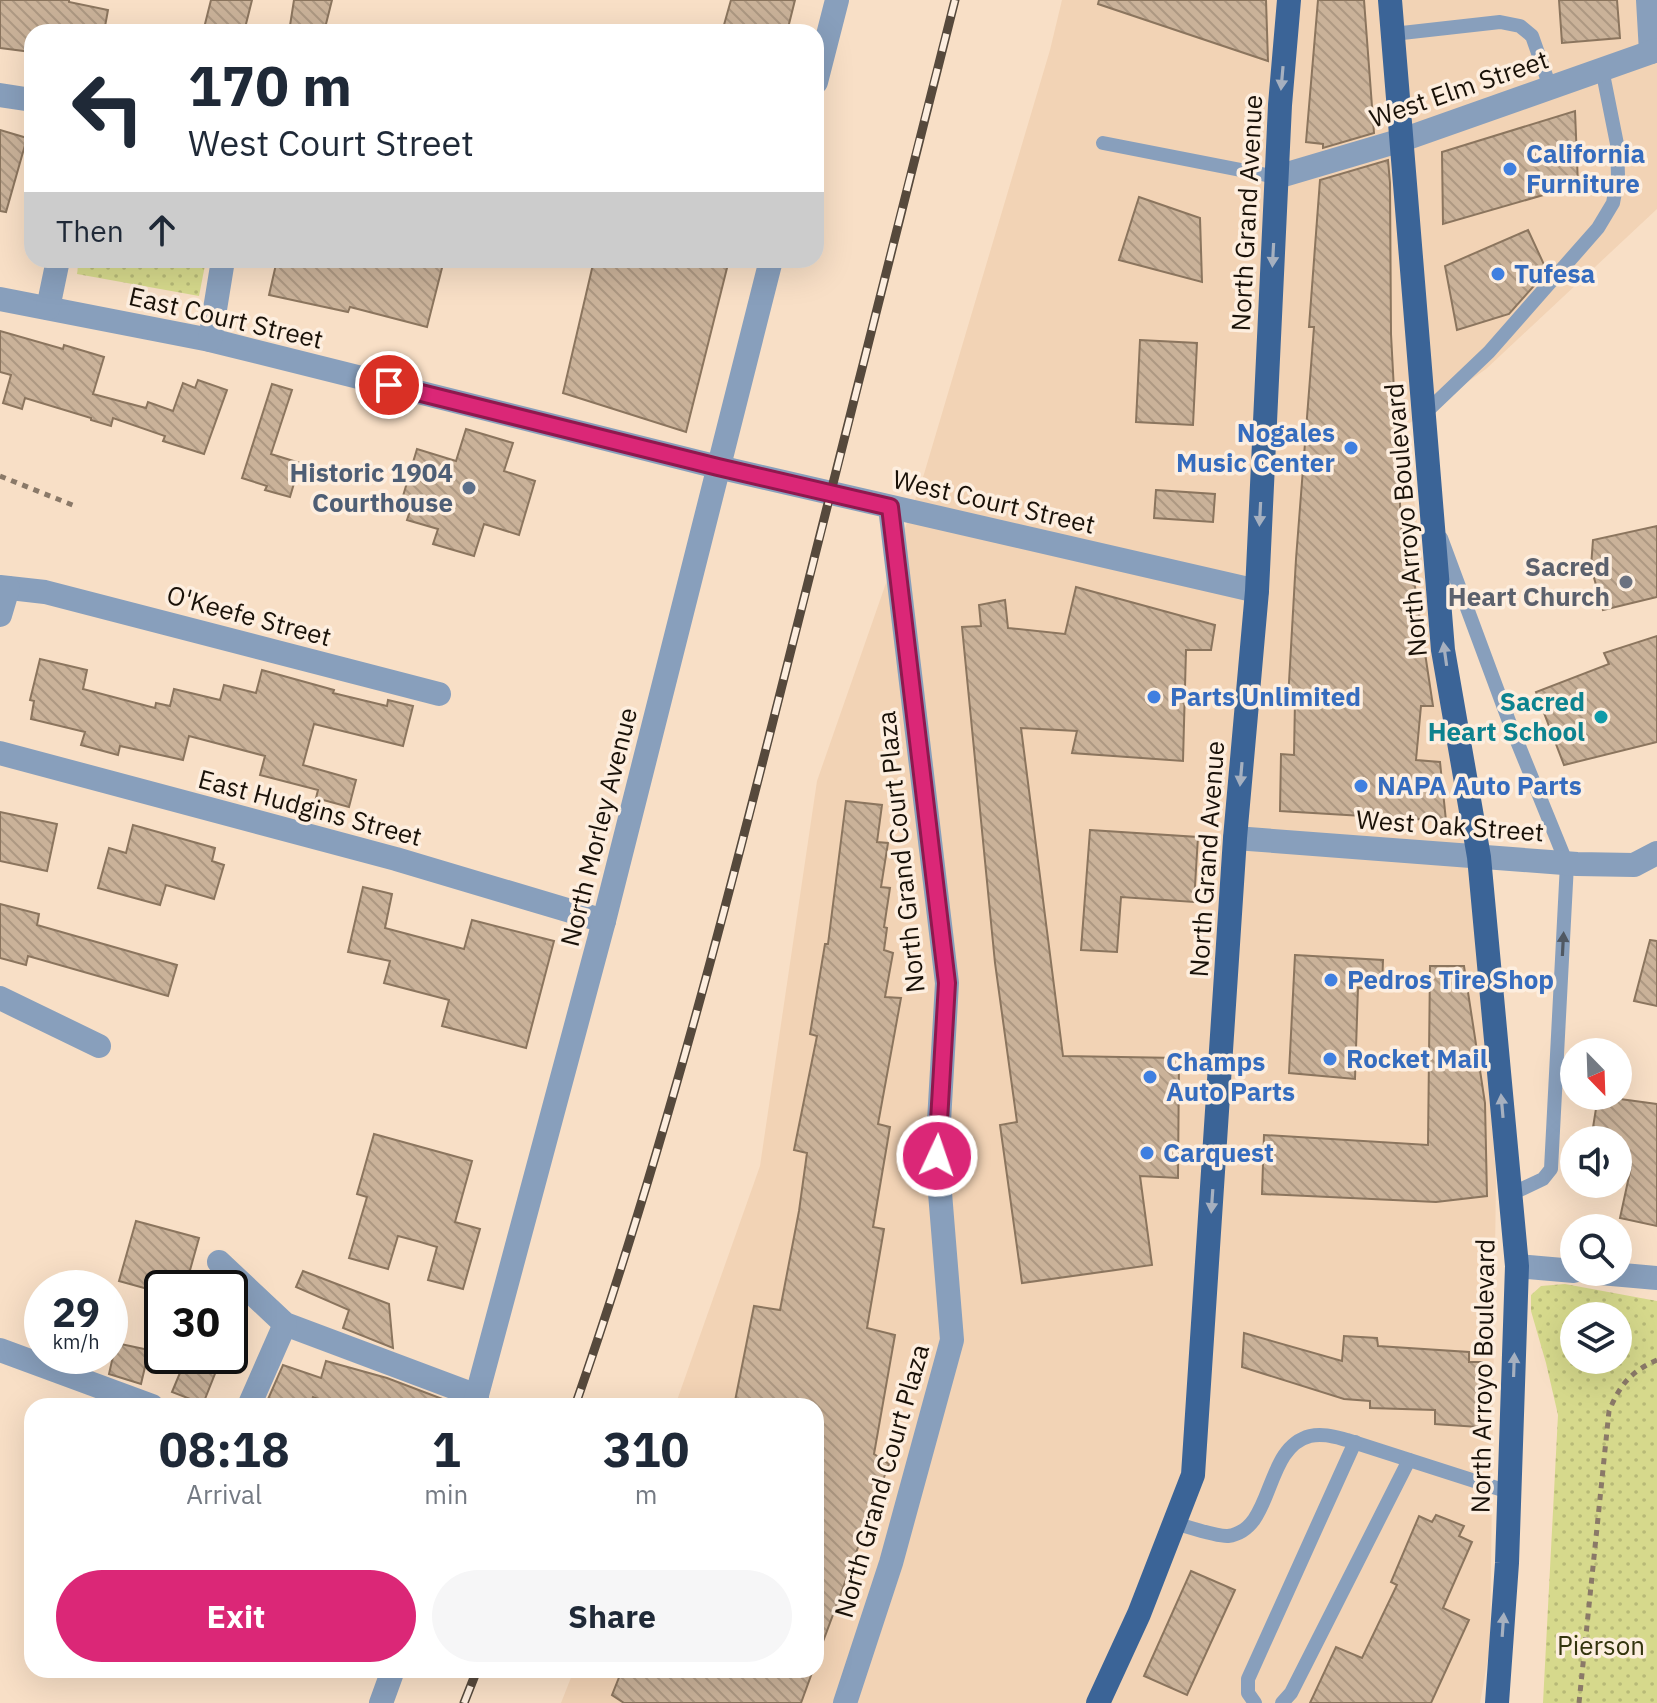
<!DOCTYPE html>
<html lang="en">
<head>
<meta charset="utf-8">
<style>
	body { margin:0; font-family:"IBM Plex Sans",sans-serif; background:#f6f6f7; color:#1f2937; height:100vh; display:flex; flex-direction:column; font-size:30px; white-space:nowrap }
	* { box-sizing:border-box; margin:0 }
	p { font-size:26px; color:#747a83 }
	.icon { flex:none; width:44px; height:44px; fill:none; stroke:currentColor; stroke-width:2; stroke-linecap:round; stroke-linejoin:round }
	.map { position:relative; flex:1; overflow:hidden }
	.side { position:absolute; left:24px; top:1398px; width:800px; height:280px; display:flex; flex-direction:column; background:#fff; border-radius:24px; box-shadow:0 8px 32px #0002 }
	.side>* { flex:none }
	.banner { position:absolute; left:24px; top:24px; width:800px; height:244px; border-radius:24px; box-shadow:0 8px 32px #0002; background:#fff; color:#1f2937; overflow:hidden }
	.needle { width:52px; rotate:157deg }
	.tools { position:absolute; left:1560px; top:1038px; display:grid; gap:16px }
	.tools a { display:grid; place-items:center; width:72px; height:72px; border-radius:50%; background:#fff; box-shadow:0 8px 32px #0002; font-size:40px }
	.speed { position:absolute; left:24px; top:1270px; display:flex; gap:16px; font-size:40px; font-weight:700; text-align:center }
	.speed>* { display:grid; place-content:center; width:104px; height:104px; border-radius:50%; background:#fff; box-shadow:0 8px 32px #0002; line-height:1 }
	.speed small { font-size:20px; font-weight:400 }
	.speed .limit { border:4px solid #111; border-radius:12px; background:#fff; color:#111 }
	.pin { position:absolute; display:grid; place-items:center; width:68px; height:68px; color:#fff; margin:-34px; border:4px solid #fff; border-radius:50%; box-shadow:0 2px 8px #0007 }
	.me { position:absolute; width:88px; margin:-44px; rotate:3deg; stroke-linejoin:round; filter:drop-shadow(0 0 6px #0008) }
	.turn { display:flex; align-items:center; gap:28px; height:168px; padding:0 32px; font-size:36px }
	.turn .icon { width:104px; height:104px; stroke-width:2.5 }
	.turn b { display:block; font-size:56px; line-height:68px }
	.then { display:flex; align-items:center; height:76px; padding:0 32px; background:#0003; gap:16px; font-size:30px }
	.eta { display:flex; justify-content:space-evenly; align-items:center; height:136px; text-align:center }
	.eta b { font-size:48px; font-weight:800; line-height:56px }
	.primary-button { display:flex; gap:16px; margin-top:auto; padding:16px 32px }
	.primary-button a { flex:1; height:92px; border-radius:48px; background:#db2777; color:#fff; font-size:32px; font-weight:800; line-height:92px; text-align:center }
	.primary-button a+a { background:#f6f6f7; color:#1f2937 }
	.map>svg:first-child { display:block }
</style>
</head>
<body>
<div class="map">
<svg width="1657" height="1703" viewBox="0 0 1657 1703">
	<defs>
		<pattern id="grass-dots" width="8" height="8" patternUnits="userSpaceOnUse" patternTransform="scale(2)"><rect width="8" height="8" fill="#d6d98c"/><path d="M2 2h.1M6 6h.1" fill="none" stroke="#b7b977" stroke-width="1.8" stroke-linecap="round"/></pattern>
		<pattern id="building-back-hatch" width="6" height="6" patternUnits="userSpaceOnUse" patternTransform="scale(2)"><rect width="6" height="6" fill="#cab299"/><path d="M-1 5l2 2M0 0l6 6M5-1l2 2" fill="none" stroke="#ad9882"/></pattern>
	</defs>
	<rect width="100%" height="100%" fill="#f8dfc6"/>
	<!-- built -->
	<path fill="#f2d3b5" d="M 1062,0 L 1657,0 L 1657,209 L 1486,369 L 1404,427 L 1445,724 L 1478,925 L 1496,1178 L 1490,1647 L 1480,1703 L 561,1703 L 574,1670 L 816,1670 L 816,1406 L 675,1406 L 760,1166 L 817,781 L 924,474 L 1050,50 Z"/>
	<!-- grass -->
	<g fill="url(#grass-dots)" fill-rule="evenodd">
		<path d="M 79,260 L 206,260 L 199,296 L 77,274 Z"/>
		<path d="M 1565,1284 L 1657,1301 L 1657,1703 L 1543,1703 L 1558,1415 L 1546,1363 L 1531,1311 L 1531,1295 L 1541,1286 ZM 1574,1316 L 1618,1316 L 1618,1360 L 1574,1360 Z"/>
	</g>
	<!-- building -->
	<g fill="url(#building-back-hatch)" stroke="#8b755e" stroke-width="2">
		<path d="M 0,0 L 69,0 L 69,2 L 108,10 L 104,32 L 32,32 L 32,52 L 0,48 Z"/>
		<path d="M 211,0 L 252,0 L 244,32 L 203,32 Z"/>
		<path d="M 294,0 L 332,0 L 324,32 L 289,32 Z"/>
		<path d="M 731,0 L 795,0 L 787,32 L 722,32 Z"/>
		<path d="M 1099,0 L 1266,0 L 1268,61 L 1098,4 Z"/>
		<path d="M 1318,0 L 1364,0 L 1374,133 L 1323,148 L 1323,144 L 1306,142 Z"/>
		<path d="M 1559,0 L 1617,0 L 1620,38 L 1562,43 Z"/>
		<path d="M 1575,111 L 1578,185 L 1443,224 L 1442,152 Z"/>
		<path d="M 0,130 L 27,138 L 6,212 L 0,211 Z"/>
		<path d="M 1388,160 L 1390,183 L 1391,334 L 1403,560 L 1411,560 L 1433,706 L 1421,706 L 1416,760 L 1440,762 L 1446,821 L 1280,811 L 1281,754 L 1294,755 L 1295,700 L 1288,700 L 1296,559 L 1314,327 L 1309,327 L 1320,180 Z"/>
		<path d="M 1139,197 L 1200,218 L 1202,282 L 1119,260 Z"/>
		<path d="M 1528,230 L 1547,271 L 1509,314 L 1457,330 L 1445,266 Z"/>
		<path d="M 277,260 L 444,260 L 427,327 L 350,307 L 348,312 L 269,295 Z"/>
		<path d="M 594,260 L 729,260 L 686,432 L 563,393 Z"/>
		<path d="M 0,331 L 63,349 L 64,345 L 104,357 L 93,394 L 146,408 L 148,402 L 173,411 L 183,383 L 195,388 L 198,380 L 227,390 L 204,454 L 163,441 L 165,436 L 113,418 L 111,426 L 91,420 L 91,418 L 25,398 L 22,409 L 3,403 L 11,375 L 0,372 Z"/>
		<path d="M 1140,340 L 1197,343 L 1193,425 L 1136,422 Z"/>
		<path d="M 272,384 L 292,390 L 271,454 L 300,463 L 290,497 L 265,490 L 267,486 L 242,478 Z"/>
		<path d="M 466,429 L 513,443 L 504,471 L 535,481 L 519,535 L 484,524 L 474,556 L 433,544 L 438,529 L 407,520 L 414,499 L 403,496 L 417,449 L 456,461 Z"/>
		<path d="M 1156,490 L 1215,494 L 1213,522 L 1154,518 Z"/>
		<path d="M 1657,526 L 1657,597 L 1603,610 L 1591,567 L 1593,540 Z"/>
		<path d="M 1076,587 L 1215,625 L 1211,650 L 1186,650 L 1183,761 L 1072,753 L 1077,731 L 1021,728 L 1063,1056 L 1179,1058 L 1178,1178 L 1140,1176 L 1152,1265 L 1022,1283 L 1000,1125 L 1017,1122 L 995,963 L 962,627 L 981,626 L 979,605 L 1005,600 L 1008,628 L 1065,634 Z"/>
		<path d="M 1657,636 L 1657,742 L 1564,765 L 1536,692 L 1609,664 L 1604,653 Z"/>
		<path d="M 40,659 L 87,670 L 83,689 L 155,708 L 156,703 L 170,706 L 174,689 L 220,700 L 224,685 L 256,693 L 262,670 L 334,690 L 333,693 L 387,706 L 388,700 L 413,706 L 403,746 L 314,724 L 303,765 L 356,780 L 349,807 L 316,798 L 318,790 L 260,775 L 265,756 L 189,736 L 183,760 L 120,746 L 118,755 L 81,745 L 85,732 L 31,719 L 34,701 L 30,700 Z"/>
		<path d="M 846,801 L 882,805 L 877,842 L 888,843 L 881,887 L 890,888 L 884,927 L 887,928 L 884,950 L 893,953 L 885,997 L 901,998 L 878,1124 L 890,1127 L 873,1227 L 884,1229 L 867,1328 L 895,1335 L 874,1454 L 889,1464 L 818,1655 L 816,1655 L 816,1406 L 734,1406 L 754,1306 L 780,1310 L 799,1211 L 807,1153 L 794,1150 L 817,1036 L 810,1034 L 825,944 L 828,944 Z"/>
		<path d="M 0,812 L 57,824 L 47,871 L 0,861 Z"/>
		<path d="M 133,825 L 215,848 L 212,861 L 224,865 L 214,899 L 166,885 L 160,905 L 98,888 L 109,848 L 126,853 Z"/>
		<path d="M 1090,830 L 1198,837 L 1194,902 L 1121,897 L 1117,952 L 1081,950 Z"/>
		<path d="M 363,887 L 392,894 L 385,928 L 464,949 L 472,920 L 554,941 L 526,1048 L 442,1026 L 449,1000 L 384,983 L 390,961 L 348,952 Z"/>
		<path d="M 0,904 L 39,914 L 37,925 L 177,965 L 168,996 L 28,956 L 26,965 L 0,958 Z"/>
		<path d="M 1650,940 L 1657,941 L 1657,1006 L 1634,1001 Z"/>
		<path d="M 1295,955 L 1383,960 L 1382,989 L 1358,988 L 1355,1079 L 1289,1073 Z"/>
		<path d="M 1430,966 L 1464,966 L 1485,1103 L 1487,1196 L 1436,1202 L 1262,1194 L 1264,1135 L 1428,1145 Z"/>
		<path d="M 1598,1096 L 1657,1104 L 1657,1226 L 1620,1218 L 1631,1167 L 1618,1165 L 1618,1140 L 1591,1140 Z"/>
		<path d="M 374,1134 L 472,1161 L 455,1222 L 480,1229 L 463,1289 L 428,1280 L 437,1247 L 417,1241 L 398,1236 L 388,1269 L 349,1258 L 367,1197 L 357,1194 Z"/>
		<path d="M 136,1221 L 199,1238 L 185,1288 L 162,1288 L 162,1293 L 119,1281 Z"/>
		<path d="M 303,1271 L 389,1304 L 393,1348 L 343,1328 L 349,1310 L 296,1287 Z"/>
		<path d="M 1244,1333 L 1342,1361 L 1344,1336 L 1377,1338 L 1378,1346 L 1469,1352 L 1469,1362 L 1482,1362 L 1478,1427 L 1435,1424 L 1435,1410 L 1370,1408 L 1370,1401 L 1344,1399 L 1242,1367 Z"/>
		<path d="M 116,1343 L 149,1350 L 141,1384 L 109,1374 Z"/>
		<path d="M 187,1356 L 222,1356 L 203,1404 L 172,1392 Z"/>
		<path d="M 326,1361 L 387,1378 L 453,1403 L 453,1406 L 337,1406 L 313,1397 L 310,1406 L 265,1406 L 283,1365 L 321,1378 Z"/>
		<path d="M 1436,1515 L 1464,1526 L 1459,1536 L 1472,1542 L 1443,1608 L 1469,1620 L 1431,1703 L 1310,1703 L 1336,1647 L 1362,1658 L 1397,1585 L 1391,1582 L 1419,1516 L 1432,1522 Z"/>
		<path d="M 1191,1571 L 1235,1590 L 1187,1695 L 1144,1676 Z"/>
		<path d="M 622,1670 L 813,1670 L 801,1703 L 624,1703 L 612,1695 Z"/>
	</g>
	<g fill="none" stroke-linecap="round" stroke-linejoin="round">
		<!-- path -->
		<g stroke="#8a7968" stroke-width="5" stroke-dasharray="6 6" stroke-linecap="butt">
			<path d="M 0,476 L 75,506"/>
			<path d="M 1579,1703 L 1609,1411 C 1620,1385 1630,1372 1657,1360"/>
		</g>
		<!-- lane -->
		<g stroke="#889fbc" stroke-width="14">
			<path d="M 1393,34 L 1500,22 L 1520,26 L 1532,36 L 1550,87"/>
			<path d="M 1103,143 L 1277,177"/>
			<path d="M 1424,414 L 1489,352 L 1598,228 L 1613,203 L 1618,176 L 1617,144 L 1602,69"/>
			<path d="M 1441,538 L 1510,724 L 1567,864 L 1551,1169 L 1543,1179 L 1511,1194"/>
			<path d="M 1174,1523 C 1186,1526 1217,1537 1228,1536 C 1275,1530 1263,1448 1310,1436 C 1323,1433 1335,1437 1347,1440 L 1509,1492"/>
			<path d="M 1255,1703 L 1248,1693 L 1248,1679 L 1355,1442"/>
			<path d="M 1282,1703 L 1291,1693 L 1409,1460"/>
		</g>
		<!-- street -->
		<g stroke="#889fbc" stroke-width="24">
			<path d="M 1648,0 L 1651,52"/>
			<path d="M 816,82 L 837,0"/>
			<path d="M 0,95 L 32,100"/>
			<path d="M 1277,177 L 1402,140 L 1657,50"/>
			<path d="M 0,299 L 210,340 L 718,467 L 1257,591"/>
			<path d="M 48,308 L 58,260"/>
			<path d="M 210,340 L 223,260"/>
			<path d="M 0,587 L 45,592 L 439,694"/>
			<path d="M 0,615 L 8,588"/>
			<path d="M 0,753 L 396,859 L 604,921"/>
			<path d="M 1235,838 L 1577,864 L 1634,865 L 1657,853"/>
			<path d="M 0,998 L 99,1046"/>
			<path d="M 219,1262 L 285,1324 L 477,1396"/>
			<path d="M 1517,1266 L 1574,1271"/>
			<path d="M 1589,1272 L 1657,1278"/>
			<path d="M 0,1350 L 152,1406"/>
			<path d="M 249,1406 L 285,1324"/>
			<path d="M 474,1406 L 604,921 L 771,260"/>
			<path d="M 381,1703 L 393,1670"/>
			<path d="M 845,1703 L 891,1563 L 952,1340 L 937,1156 L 947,983 L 890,507"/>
		</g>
		<!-- primary -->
		<g stroke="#3b6497" stroke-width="24">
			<path d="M 1390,0 L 1443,650 L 1479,857 L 1517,1266 L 1507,1563 L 1497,1703"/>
			<path d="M 1098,1703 L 1139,1614 L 1193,1475 L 1235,838 L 1257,591 L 1280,105 L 1289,0"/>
		</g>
		<!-- rail casing -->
		<g stroke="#56493c" stroke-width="9">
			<g id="rail">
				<path d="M 575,1406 C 662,1157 728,901 792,646 C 847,431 900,215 955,0"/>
				<path d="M 464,1703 L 477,1670"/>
			</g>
		</g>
		<!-- rail -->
		<use href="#rail" stroke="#fdeedf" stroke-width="6" stroke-dasharray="18" stroke-linecap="butt"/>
	</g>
	<!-- one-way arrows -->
	<defs><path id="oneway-solid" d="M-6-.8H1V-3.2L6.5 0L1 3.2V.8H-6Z" transform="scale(2)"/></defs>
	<g fill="#a6b0bf">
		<use href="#oneway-solid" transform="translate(1282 78) rotate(95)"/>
		<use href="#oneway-solid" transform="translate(1273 255) rotate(93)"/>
		<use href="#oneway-solid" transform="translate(1260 514) rotate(93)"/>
		<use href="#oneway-solid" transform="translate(1445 654) rotate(-98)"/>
		<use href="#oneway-solid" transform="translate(1241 774) rotate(95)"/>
		<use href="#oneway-solid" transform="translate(1502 1106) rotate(-95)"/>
		<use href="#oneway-solid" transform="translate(1212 1201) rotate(94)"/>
		<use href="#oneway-solid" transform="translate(1514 1365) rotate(-88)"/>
		<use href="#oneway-solid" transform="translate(1503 1625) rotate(-86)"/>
	</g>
	<use fill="#505862" href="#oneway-solid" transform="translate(1563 944) rotate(-87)"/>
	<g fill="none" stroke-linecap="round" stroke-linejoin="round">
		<!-- route casing -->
		<g stroke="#8e194d" stroke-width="20">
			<path id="route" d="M 389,385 L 718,467 L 890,507 L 947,983 L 937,1156"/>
		</g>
		<!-- route -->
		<use href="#route" stroke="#db2777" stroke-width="14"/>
	</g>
	<!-- markers -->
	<g fill="#3f7fe0" stroke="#fdeedf" stroke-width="3">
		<circle cx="1510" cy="169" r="8"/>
		<circle cx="1498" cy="274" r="8"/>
		<circle cx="1351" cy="448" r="8"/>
		<circle cx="1154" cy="697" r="8"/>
		<circle cx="1361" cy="786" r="8"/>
		<circle cx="1331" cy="980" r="8"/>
		<circle cx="1330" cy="1059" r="8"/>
		<circle cx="1150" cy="1077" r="8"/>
		<circle cx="1147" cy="1153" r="8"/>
	</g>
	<circle fill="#5c6f8a" stroke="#fdeedf" stroke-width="3" cx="469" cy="488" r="8"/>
	<circle fill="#6b7280" stroke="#fdeedf" stroke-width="3" cx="1626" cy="582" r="8"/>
	<circle fill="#0f9aa8" stroke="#fdeedf" stroke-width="3" cx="1601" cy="717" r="8"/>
	<g text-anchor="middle" stroke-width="7" stroke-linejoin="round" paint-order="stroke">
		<!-- street labels -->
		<g font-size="26" fill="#191108" stroke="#fdeedf">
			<text transform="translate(1459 89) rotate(-19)" y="9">West Elm Street</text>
			<text transform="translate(1247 213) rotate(-87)" y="9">North Grand Avenue</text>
			<text transform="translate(226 318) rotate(13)" y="9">East Court Street</text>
			<text transform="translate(994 502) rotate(13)" y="9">West Court Street</text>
			<text transform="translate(1406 520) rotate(-95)" y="9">North Arroyo Boulevard</text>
			<text transform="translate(249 616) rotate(15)" y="9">O'Keefe Street</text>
			<text transform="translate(310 808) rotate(15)" y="9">East Hudgins Street</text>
			<text transform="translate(1450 826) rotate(4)" y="9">West Oak Street</text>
			<text transform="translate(599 827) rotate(-76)" y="9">North Morley Avenue</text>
			<text transform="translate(901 852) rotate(-96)" y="9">North Grand Court Plaza</text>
			<text transform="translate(1207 859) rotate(-86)" y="9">North Grand Avenue</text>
			<text transform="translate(1483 1376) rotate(-89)" y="9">North Arroyo Boulevard</text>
			<text transform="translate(882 1481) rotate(-74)" y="9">North Grand Court Plaza</text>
		</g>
		<!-- shop labels -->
		<g font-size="26" font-weight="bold" fill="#366cbe" stroke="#fdeedf" text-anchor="start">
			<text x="1526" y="163">California<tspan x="1526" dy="30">Furniture</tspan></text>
			<text x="1514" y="283">Tufesa</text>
			<text x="1335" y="442" text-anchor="end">Nogales<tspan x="1335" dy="30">Music Center</tspan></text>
			<text x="1170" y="706">Parts Unlimited</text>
			<text x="1377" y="795">NAPA Auto Parts</text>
			<text x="1347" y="989">Pedros Tire Shop</text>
			<text x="1346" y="1068">Rocket Mail</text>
			<text x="1166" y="1071">Champs<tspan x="1166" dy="30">Auto Parts</tspan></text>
			<text x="1163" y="1162">Carquest</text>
		</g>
		<!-- service labels -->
		<g font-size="26" font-weight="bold" fill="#4e5e75" stroke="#fdeedf" text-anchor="end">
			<text x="453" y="482">Historic 1904<tspan x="453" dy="30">Courthouse</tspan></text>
		</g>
		<!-- worship labels -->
		<g font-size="26" font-weight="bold" fill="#5b616d" stroke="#fdeedf" text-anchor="end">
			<text x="1610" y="576">Sacred<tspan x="1610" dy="30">Heart Church</tspan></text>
		</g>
		<!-- culture labels -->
		<g font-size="26" font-weight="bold" fill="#0d838f" stroke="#fdeedf" text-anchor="end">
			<text x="1585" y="711">Sacred<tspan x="1585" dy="30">Heart School</tspan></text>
		</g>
		<!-- park labels -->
		<g font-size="26" fill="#33340d" stroke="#fdeedf">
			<text x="1601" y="1655">Pierson</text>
		</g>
	</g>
</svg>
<div class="tools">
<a><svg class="needle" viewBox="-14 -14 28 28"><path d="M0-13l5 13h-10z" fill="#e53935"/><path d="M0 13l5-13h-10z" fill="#747a83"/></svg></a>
<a><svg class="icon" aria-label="sound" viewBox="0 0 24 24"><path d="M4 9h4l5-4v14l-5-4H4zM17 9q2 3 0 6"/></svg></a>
<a><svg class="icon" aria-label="search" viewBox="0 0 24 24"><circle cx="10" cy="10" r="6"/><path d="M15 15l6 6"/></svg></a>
<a><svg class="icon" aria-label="layers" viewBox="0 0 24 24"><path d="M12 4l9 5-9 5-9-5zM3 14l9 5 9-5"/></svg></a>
</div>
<div class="speed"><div>29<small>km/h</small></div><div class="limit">30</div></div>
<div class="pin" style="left:389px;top:385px;background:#d93025"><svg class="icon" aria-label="arrive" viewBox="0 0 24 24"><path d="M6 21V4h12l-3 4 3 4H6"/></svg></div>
<svg class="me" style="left:937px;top:1156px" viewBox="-20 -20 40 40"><circle r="17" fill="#db2777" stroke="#fff" stroke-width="3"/><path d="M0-11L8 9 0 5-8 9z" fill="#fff"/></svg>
<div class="banner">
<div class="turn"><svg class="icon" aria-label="left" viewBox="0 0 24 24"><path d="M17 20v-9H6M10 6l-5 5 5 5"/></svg><div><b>170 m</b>West Court Street</div></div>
<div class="then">Then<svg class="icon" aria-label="ahead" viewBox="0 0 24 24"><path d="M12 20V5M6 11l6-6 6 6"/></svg></div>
</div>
<section class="side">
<div class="eta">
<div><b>08:18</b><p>Arrival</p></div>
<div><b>1</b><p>min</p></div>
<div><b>310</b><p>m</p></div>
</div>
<div class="primary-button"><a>Exit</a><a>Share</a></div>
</section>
</div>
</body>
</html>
